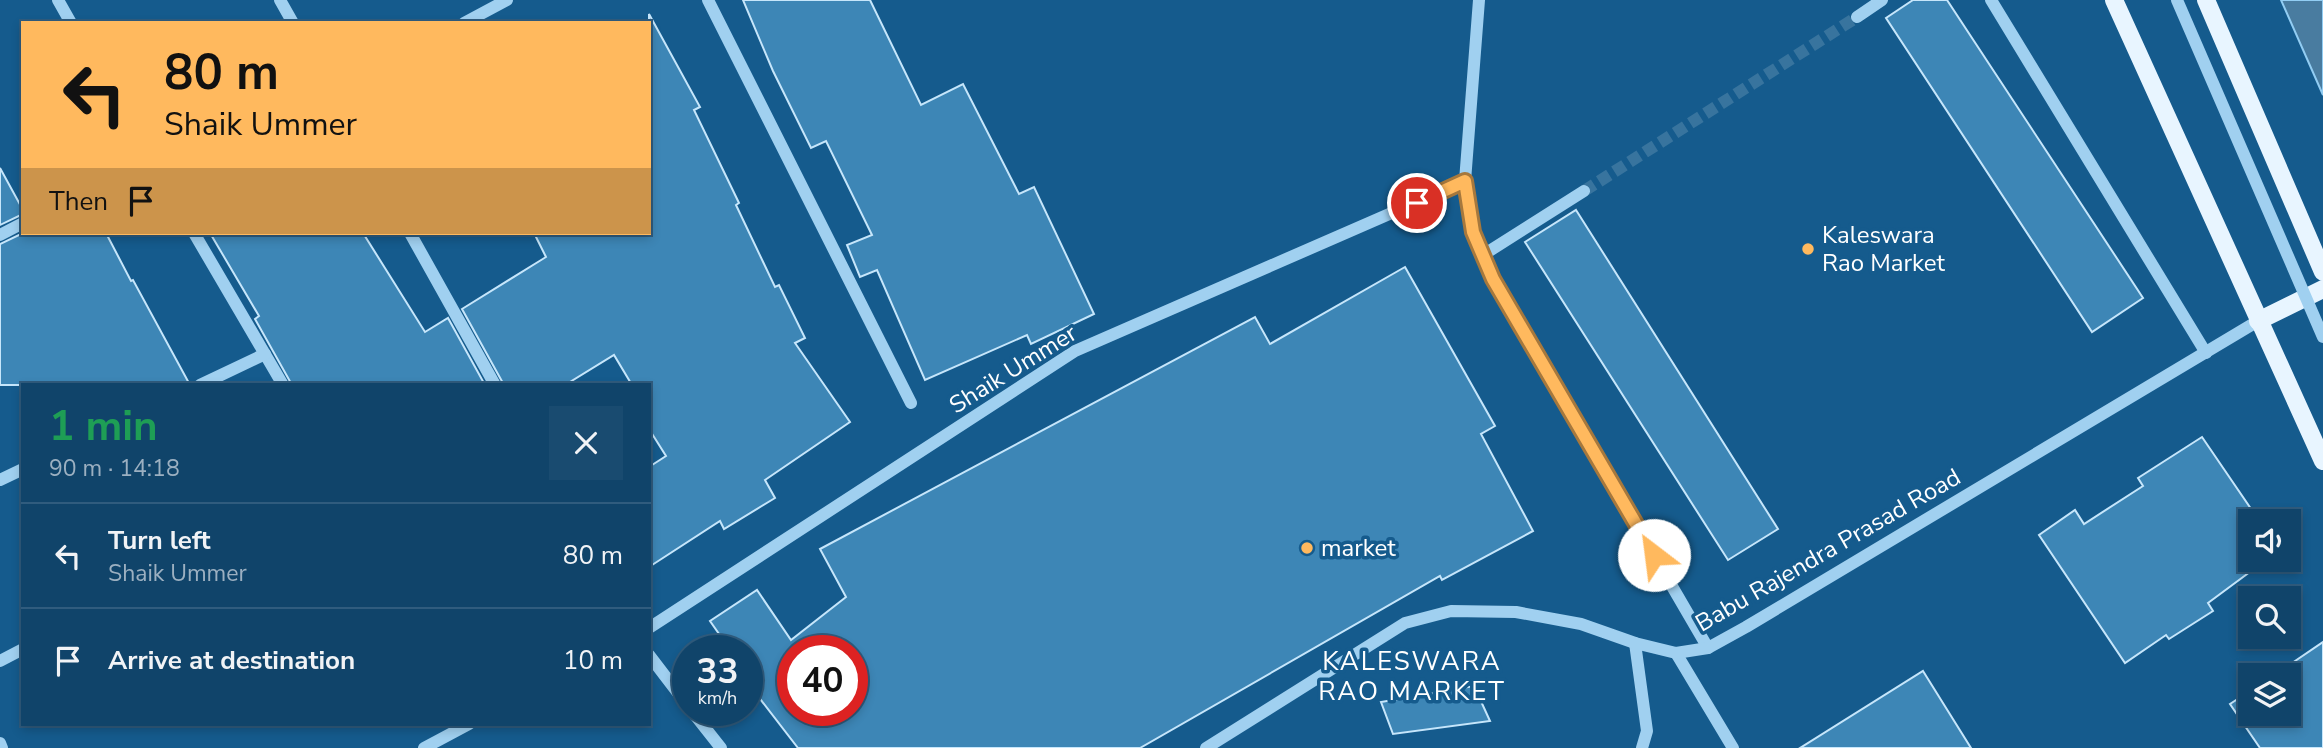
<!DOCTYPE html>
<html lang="en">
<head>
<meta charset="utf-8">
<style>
	body { margin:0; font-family:"Nunito Sans",sans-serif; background:#194b70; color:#f1f3f6; height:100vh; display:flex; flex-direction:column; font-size:26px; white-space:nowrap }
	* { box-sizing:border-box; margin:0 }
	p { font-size:23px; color:#9cb0c1 }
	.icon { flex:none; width:38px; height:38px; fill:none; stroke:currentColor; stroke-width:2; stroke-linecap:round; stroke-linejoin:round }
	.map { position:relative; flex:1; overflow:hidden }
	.panel { position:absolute; left:21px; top:383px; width:630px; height:343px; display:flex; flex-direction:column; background:#10446a; border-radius:0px; box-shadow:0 4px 10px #0003,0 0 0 2px #305c7e }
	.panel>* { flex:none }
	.banner { position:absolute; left:21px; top:21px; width:630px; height:214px; border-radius:0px; box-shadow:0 4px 10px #0003,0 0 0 2px #305c7e; background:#ffb95e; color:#111; overflow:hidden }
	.fabs { position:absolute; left:2238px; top:509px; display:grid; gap:14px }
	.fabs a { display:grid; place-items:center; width:63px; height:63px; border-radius:0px; background:#10446a; box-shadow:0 4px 10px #0003,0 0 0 2px #305c7e; font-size:35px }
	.speed { position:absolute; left:672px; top:635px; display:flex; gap:14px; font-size:35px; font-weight:700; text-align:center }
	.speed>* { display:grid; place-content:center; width:91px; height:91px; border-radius:50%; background:#10446a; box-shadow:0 4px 10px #0003,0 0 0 2px #305c7e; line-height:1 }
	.speed small { font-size:18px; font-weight:400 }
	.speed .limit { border:10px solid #d22; background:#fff; color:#111 }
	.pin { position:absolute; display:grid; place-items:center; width:60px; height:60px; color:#fff; margin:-30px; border:4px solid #fff; border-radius:50%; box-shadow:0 2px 7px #0007 }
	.me { position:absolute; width:77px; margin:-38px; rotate:330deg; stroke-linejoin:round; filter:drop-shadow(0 0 5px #0008) }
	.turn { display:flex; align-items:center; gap:24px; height:147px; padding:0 28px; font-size:32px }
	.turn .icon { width:91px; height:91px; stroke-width:2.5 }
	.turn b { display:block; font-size:49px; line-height:60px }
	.then { display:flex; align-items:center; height:66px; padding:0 28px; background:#0003; gap:14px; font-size:26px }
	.round { display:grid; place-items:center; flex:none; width:74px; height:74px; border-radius:0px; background:#194b70 }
	.headline { display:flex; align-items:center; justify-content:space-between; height:119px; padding:0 28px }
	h1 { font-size:42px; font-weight:700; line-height:52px; color:#1e9e55 }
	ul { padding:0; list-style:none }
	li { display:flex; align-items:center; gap:21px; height:105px; padding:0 28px; border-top:2px solid #305c7e }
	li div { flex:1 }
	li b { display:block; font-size:26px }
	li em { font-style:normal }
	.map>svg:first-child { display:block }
</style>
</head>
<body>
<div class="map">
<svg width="2323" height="748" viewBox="0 0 2323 748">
	<rect width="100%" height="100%" fill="#155b8d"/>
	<!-- water -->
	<path fill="#497ca0" stroke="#92cdf3" stroke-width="2" d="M 2281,0 L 2323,0 L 2323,95 Z"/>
	<!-- building -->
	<g fill="#3d86b6" stroke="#c6e6fb" stroke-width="2" fill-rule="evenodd">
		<path d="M 743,0 L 870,0 L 921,105 L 963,84 L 1019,194 L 1034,187 L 1094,314 L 1031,344 L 1027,335 L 925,380 L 877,270 L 860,277 L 847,245 L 872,235 L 826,141 L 811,148 L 773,71 Z"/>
		<path d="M 1913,0 L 1947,0 L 2143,298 L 2092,332 L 1886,18 Z"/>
		<path d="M 649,14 L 700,107 L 694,110 L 739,203 L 736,205 L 775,287 L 779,285 L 805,338 L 795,343 L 850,422 L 765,480 L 775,498 L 724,529 L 720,521 L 649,567 L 649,467 L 666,456 L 649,429 L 649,385 L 632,385 L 614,355 L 565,385 L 504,385 L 462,309 L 546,257 L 534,233 L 649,233 Z"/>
		<path d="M 0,168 L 23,210 L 23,214 L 0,225 Z"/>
		<path d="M 1576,210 L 1778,529 L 1728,560 L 1525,242 Z"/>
		<path d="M 23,233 L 106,233 L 131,281 L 133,280 L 190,385 L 0,385 L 0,244 Z"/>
		<path d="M 210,233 L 363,233 L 425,332 L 448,318 L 485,385 L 292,385 L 255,319 L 259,316 Z"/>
		<path d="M 1405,267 L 1495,426 L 1481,434 L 1533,531 L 1442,580 L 1440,576 L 1140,748 L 798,748 L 747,682 L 747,651 L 731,651 L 710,621 L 757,590 L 791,640 L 846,597 L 820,549 L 1255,317 L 1270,344 ZM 793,651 L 852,651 L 852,710 L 793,710 Z"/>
		<path d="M 2202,437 L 2260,522 L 2250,522 L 2250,560 L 2266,560 L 2208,603 L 2213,611 L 2169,639 L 2166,635 L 2125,663 L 2039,535 L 2075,510 L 2084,524 L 2143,486 L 2138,478 Z"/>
		<path d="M 2323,642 L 2323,748 L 2260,748 L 2230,704 L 2250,691 L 2250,714 L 2289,714 L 2289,676 L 2273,676 Z"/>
		<path d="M 1923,671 L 1971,748 L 1800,748 Z"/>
		<path d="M 1474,686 L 1490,721 L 1393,734 L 1381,702 Z"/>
	</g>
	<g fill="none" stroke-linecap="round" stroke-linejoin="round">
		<!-- minor-tunnel -->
		<path stroke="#38749e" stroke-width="12" stroke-dasharray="12 6" stroke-linecap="butt" d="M 1584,191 L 1857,17"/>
		<!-- minor -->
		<g stroke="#a0d0f0" stroke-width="12">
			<path d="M 58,0 L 71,23"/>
			<path d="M 280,0 L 293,23"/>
			<path d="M 708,0 L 911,403"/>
			<path d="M 1479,0 L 1465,181 L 1473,232 L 1493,279 L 1708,648"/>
			<path d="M 1991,0 L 2206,353"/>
			<path d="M 1857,17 L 1882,0"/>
			<path d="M 464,23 L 507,0"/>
			<path d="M 194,233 L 283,385"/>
			<path d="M 410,233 L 495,385"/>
			<path d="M 0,235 L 23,223"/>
			<path d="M 1483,255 L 1584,191"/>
			<path d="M 200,385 L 265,354"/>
			<path d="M 0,480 L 23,469"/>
			<path d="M 649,628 L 1075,351 L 1465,181"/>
			<path d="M 1635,643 L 1647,731 L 1642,748"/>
			<path d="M 1676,653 L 1733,748"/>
			<path d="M 649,655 L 688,706"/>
			<path d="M 0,661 L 23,649"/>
			<path d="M 691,710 L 721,748"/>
			<path d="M 0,743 L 2,748"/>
			<path d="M 424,748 L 469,724"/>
			<path d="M 1206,748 L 1405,623 L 1451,611 L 1516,612 L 1581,624 L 1635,643 L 1676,653 L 1708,648 L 1746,627 L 2258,321"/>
		</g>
		<!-- major -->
		<g stroke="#e8f5ff" stroke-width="18">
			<path d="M 2114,0 L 2323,461"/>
			<path d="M 2206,0 L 2323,272"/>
			<path d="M 2258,321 L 2323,289"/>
		</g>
		<!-- minor-bridge -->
		<path stroke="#a0d0f0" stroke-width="12" d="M 2177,0 L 2323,337"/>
	</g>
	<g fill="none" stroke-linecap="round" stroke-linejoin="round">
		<!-- route casing -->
		<g stroke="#a6783d" stroke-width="18">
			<path id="route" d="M 1417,203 L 1465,181 L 1473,232 L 1493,279 L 1654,555"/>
		</g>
		<!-- route -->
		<use href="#route" stroke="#ffb95e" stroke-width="12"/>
	</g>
	<!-- markers -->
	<g fill="#ffb95e" stroke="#155b8d" stroke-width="2.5">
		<circle cx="1808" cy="249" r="7"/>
		<circle cx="1307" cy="548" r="7"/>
	</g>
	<g text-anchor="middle" stroke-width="7" stroke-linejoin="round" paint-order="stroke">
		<!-- poi labels -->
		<g font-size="24" fill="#fff" stroke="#155b8d" text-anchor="start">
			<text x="1822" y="243">Kaleswara<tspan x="1822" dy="28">Rao Market</tspan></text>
			<text x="1321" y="556">market</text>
		</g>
		<!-- street labels -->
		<g font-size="24" fill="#fff" stroke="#155b8d">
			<text transform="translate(1013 369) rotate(-32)" y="8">Shaik Ummer</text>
			<text transform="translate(1828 550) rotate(-30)" y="8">Babu Rajendra Prasad Road</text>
		</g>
		<!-- neighbourhood labels -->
		<g font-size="26" letter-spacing="2" fill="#fff" stroke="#155b8d">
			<text x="1412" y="670">KALESWARA<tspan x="1412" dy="30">RAO MARKET</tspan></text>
		</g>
	</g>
</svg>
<div class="fabs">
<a><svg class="icon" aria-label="sound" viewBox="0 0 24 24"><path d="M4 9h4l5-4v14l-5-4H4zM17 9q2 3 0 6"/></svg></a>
<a><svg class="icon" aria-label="search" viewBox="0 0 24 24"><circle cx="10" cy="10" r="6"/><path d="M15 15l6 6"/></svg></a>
<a><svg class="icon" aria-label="layers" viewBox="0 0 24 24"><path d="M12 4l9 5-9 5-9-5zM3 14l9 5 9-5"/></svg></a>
</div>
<div class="speed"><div>33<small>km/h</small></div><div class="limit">40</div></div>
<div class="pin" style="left:1417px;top:203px;background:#d93025"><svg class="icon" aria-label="arrive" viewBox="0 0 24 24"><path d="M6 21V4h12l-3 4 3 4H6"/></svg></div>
<svg class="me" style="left:1654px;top:555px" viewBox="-20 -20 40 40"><circle r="19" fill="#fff"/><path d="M0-13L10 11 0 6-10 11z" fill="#ffb95e"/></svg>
<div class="banner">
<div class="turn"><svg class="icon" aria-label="left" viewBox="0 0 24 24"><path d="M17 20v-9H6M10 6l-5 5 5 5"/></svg><div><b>80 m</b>Shaik Ummer</div></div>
<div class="then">Then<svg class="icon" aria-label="arrive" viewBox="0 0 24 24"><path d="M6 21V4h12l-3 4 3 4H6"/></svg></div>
</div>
<section class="panel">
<div class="headline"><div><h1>1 min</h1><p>90 m · 14:18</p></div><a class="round"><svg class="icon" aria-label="close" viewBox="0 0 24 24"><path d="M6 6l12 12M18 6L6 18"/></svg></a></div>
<ul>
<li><svg class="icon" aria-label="left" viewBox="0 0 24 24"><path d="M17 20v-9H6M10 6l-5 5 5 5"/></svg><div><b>Turn left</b><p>Shaik Ummer</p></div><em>80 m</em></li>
<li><svg class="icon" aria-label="arrive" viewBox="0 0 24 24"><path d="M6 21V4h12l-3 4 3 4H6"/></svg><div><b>Arrive at destination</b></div><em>10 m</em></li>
</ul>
</section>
</div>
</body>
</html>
